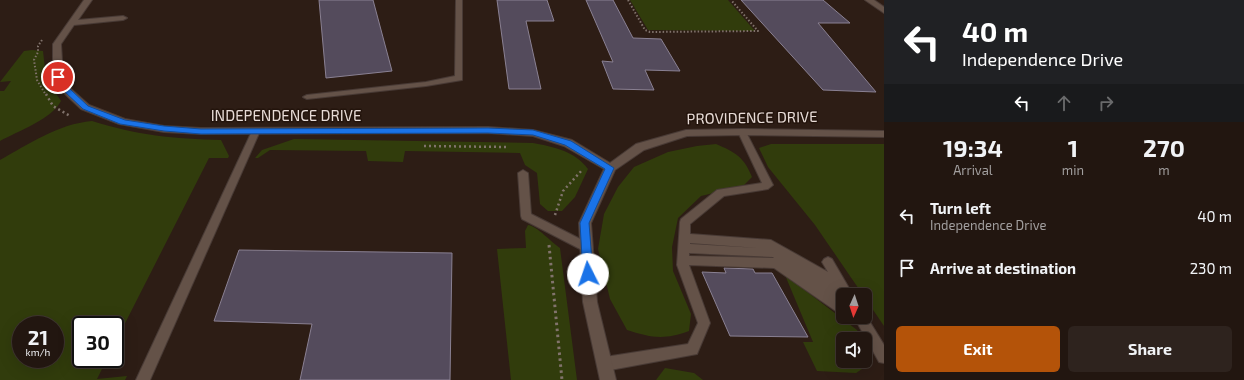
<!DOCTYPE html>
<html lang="en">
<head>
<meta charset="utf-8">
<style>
	body { margin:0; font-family:"Exo 2",sans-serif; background:#2e231e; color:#f1f3f6; height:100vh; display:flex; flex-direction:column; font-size:15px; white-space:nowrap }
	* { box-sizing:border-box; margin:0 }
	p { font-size:13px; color:#a29f9f }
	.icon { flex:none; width:22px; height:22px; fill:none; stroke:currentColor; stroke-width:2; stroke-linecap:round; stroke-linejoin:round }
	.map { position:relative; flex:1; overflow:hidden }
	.details { display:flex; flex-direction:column; background:#221610; width:360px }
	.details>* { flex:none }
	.top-card { background:#202124; color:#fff; overflow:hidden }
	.needle { width:26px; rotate:183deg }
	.fabs { position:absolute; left:836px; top:288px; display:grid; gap:8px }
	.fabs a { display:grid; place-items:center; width:36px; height:36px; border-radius:6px; background:#221610; box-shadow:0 4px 16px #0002,0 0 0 1px #3f3530; font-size:20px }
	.speed { position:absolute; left:12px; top:316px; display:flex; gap:8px; font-size:20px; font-weight:700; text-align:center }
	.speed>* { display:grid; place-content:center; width:52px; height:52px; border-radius:50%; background:#221610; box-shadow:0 4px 16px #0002,0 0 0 1px #3f3530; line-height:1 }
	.speed small { font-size:10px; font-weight:400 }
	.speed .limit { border:2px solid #111; border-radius:6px; background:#fff; color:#111 }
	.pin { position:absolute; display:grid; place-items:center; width:34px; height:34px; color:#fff; margin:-17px; border:2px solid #fff; border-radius:50%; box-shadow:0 1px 4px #0007 }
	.me { position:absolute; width:44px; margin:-22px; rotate:356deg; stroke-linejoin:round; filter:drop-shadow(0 0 3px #0008) }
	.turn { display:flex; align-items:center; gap:14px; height:84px; padding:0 12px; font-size:18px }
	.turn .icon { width:52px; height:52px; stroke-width:2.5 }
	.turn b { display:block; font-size:28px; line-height:34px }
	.lanes { display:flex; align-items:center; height:38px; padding:0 12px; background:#0003; justify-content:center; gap:20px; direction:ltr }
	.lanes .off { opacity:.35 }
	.eta { display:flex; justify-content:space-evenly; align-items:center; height:68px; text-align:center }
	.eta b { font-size:24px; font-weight:700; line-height:28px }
	.button { display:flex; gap:8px; margin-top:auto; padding:8px 12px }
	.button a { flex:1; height:46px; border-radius:6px; background:#b45309; color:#fff; font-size:16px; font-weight:700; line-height:46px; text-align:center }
	.button a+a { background:#2e231e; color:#f1f3f6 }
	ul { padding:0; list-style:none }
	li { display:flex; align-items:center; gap:12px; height:52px; padding:0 12px }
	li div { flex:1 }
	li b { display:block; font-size:15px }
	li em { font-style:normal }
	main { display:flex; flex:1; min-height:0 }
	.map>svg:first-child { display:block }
</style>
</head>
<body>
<main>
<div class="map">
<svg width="884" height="380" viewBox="0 0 884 380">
	<rect width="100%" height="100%" fill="#2d1d15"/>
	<!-- green -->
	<g fill="#313c0c" fill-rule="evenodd">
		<path d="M 630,0 L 728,0 L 755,31 L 648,30 Z"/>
		<path d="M 32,50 L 43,51 L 46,78 L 61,101 C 52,119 18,131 0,141 L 0,91 L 4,91 L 11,81 L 0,82 L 24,51 Z"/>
		<path d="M 92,121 C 136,135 175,139 221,140 L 229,156 L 228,158 L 209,158 L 115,343 L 115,325 L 81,325 L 81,359 L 107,359 L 97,379 L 127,376 L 125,380 L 0,380 L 0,160 C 29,144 58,124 92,121 ZM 21,325 L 55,325 L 55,359 L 21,359 Z"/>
		<path d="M 294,139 L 533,143 C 554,147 575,151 588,169 L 575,197 L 562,211 L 548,211 L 540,204 L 537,173 L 525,165 L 520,153 L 405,151 L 403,162 L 368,161 L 366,151 L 270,150 L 258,158 L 255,158 L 262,150 Z"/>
		<path d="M 716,144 C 735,152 744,157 752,177 L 743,186 L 701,196 L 678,218 L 672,247 L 673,271 L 691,314 L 689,331 C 664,340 652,338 627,330 L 610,299 L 598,249 L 604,214 L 618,187 L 634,167 L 668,152 L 697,146 Z"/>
		<path d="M 771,144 L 884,144 L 884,326 L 865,298 L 865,295 L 863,295 L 815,225 L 768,167 L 759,148 Z"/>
		<path d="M 528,225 C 537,226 551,242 560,248 L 577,380 L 511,380 L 497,249 L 526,248 L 525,231 Z"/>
		<path d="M 785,275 L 857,330 L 862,339 L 843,339 L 843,361 L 865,361 L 865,344 L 871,363 L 856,373 L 817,371 L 803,342 L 813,342 Z"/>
		<path d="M 665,368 L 694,373 L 703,380 L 656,380 Z"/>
	</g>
	<!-- building -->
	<g fill="#544b5c" stroke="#8a8193">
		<path d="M 319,0 L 373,0 L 392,71 L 326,78 Z"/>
		<path d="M 497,0 L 547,0 L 554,21 L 526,21 L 541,89 L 509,89 Z"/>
		<path d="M 586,0 L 613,0 L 633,38 L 661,39 L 680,71 L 645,70 L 654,90 L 613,89 L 602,61 L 613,62 Z"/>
		<path d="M 741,0 L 823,0 L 850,23 L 818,23 L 876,92 L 823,90 Z"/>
		<path d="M 239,250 L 452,253 L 450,380 L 300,380 L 312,324 L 214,321 Z"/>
		<path d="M 724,268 L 753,269 L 755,273 L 772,273 L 808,337 L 730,336 L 702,272 L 726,273 Z"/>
	</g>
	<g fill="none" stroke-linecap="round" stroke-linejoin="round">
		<!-- lane casing -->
		<g stroke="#483a35" stroke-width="2">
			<g id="lane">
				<path d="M 456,0 L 462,0 L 462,80 L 426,86 L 307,99 L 303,97 L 307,95 L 426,82 L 455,76 Z"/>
				<path d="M 256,128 L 260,131 L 150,380 L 136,380 L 252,131 Z"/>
				<path d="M 742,129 L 746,132 L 773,185 L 768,189 L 724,196 L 690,224 L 690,234 L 771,240 L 828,272 L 822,262 L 824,259 L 828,257 L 832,259 L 853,295 L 843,295 L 843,316 L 774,268 L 689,265 L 710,323 L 697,354 L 605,371 L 600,369 L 598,364 L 600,359 L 605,357 L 688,344 L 698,323 L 677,265 L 680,222 L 681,219 L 717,190 L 762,183 L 738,132 ZM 690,243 L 758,248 L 690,244 ZM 689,253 L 773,257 L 774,258 L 689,256 Z"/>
				<path d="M 523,170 L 528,173 L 531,214 L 590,244 L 592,247 L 590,250 L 586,251 L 582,250 L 522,219 L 521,216 L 518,173 Z"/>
				<path d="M 865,314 L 884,345 L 884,363 L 879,362 L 854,317 L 865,317 Z"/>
			</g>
		</g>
		<!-- street casing -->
		<g stroke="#483a35" stroke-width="2">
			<g id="street">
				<path d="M 84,0 L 92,0 L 78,20 L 123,16 L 127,18 L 123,20 L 74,25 L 61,44 L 63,77 L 71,89 L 89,105 L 125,119 L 164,126 L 201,128 L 488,127 L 533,130 L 572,140 L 610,163 L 636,144 L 686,130 L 742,129 L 884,131 L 884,137 L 742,135 L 687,136 L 644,150 L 615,170 L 591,223 L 597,302 L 616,380 L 600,380 L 583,302 L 579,223 L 604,169 L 564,146 L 533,136 L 488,133 L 201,134 L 164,132 L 119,124 L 81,109 L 64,93 L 53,77 L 53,44 Z"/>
				<path d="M 865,0 L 874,0 L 884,7 L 884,13 Z"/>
			</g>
		</g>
		<!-- path-far2 -->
		<g stroke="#81736c" stroke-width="2" stroke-dasharray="1.5 2" stroke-linecap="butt">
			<path d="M 628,0 L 645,30 L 650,32 L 758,31 L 731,0"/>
			<path d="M 42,40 L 38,46 L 38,52 L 34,60 L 37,80 L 46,95"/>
		</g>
		<!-- path-far1 -->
		<g stroke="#81736c" stroke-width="2.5" stroke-dasharray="2 3" stroke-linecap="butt">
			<path d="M 46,94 L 53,106 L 70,116"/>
			<path d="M 424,146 L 507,147"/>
			<path d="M 555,215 L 563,191 L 583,169"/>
		</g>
		<!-- path -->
		<path stroke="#81736c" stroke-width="3" stroke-dasharray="2.5 3.5" stroke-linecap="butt" d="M 549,245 L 562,380"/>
		<!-- lane -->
		<use href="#lane" fill="#645248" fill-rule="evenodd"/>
		<!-- street -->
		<use href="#street" fill="#645248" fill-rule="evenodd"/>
	</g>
	<!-- route -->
	<path fill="#1a73e8" stroke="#114b97" d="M 58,74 L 60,75 L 70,89 L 88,106 L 125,120 L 164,126 L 201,129 L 488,128 L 533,130 L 571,141 L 614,168 L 589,223 L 593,274 L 592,278 L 588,279 L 584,278 L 583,274 L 580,223 L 605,169 L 565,145 L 533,135 L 488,133 L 201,134 L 164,131 L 120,124 L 83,109 L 65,92 L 54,77 Z"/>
	<g text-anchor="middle" stroke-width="3" stroke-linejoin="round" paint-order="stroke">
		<!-- street labels -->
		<g font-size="15" fill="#e8dcd7" stroke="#23140c">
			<text x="286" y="121">INDEPENDENCE DRIVE</text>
			<text transform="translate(752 118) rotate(-1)" y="5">PROVIDENCE DRIVE</text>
		</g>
	</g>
</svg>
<div class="fabs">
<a><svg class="needle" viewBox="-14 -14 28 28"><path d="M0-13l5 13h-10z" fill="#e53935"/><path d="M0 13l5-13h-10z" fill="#a29f9f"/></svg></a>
<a><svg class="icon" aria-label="sound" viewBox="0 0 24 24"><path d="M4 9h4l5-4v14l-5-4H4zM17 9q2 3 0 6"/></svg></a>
</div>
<div class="speed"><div>21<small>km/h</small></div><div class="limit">30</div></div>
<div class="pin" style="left:58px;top:77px;background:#d93025"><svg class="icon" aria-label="arrive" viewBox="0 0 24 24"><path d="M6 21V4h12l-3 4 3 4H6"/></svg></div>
<svg class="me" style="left:588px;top:274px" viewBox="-20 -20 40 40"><circle r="19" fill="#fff"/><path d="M0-13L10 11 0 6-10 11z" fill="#1a73e8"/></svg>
</div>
<section class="details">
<div class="top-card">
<div class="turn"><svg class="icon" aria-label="left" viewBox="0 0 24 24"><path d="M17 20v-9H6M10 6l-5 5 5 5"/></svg><div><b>40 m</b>Independence Drive</div></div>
<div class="lanes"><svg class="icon" aria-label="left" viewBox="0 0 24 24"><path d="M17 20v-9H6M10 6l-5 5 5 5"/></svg><svg class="icon off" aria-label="ahead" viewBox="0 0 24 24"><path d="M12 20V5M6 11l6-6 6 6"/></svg><svg class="icon off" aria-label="right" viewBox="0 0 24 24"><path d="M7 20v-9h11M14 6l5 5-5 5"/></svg></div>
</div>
<div class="eta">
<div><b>19:34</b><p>Arrival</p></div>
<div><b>1</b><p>min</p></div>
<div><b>270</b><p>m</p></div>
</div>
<ul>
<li><svg class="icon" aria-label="left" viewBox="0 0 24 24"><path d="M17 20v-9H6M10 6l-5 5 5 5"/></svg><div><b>Turn left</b><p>Independence Drive</p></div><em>40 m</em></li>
<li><svg class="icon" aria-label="arrive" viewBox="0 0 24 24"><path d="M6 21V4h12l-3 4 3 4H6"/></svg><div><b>Arrive at destination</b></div><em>230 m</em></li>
</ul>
<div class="button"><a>Exit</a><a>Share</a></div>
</section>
</main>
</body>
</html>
